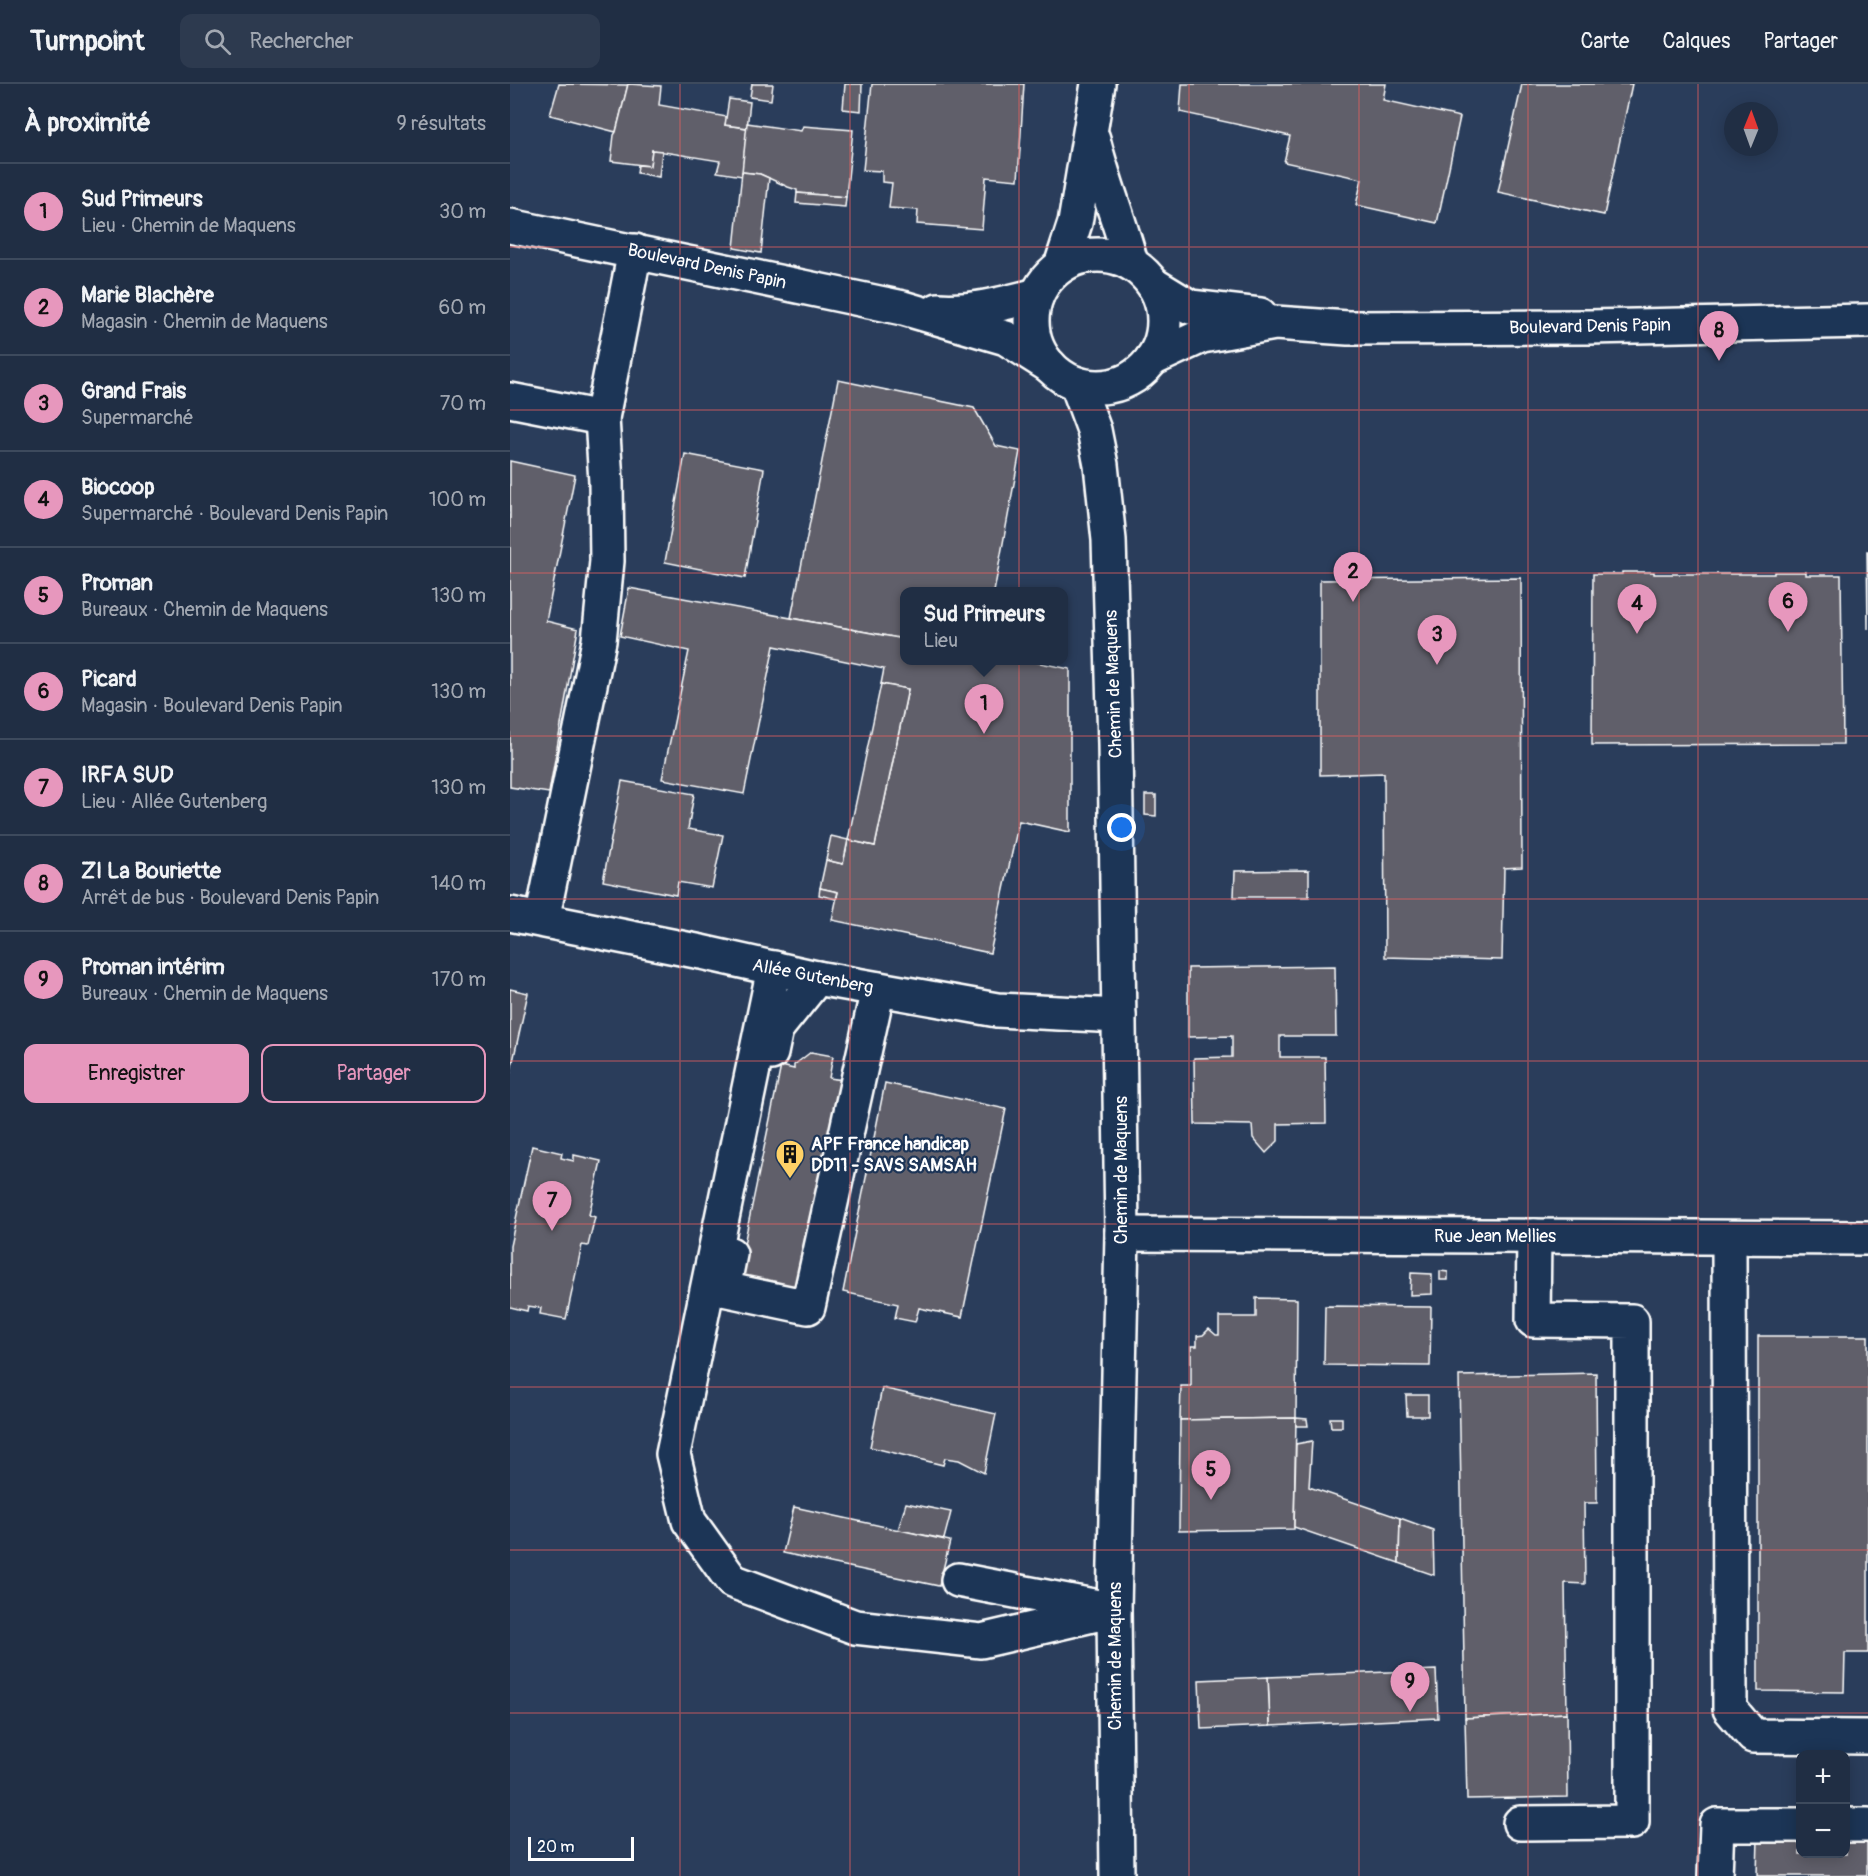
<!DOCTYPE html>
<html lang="fr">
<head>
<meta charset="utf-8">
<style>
	:root { --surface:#202e44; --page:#2d3a4f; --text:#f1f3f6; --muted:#a2a8b2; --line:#3d4a5d; --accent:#e797bd }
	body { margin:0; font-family:Pangolin,sans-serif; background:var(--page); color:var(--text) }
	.controls { position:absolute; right:18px; bottom:18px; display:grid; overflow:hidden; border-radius:12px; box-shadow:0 3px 15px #0003 }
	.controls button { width:54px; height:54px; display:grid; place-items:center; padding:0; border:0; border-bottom:2px solid var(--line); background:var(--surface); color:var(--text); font:30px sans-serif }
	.compass { position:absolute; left:1214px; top:18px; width:54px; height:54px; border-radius:50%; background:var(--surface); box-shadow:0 3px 15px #0003; rotate:1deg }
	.scale { position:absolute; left:18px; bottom:15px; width:106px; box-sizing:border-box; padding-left:6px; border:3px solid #fff; border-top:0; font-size:16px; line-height:21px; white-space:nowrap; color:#fff; -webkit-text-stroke:4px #1d3557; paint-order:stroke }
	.you { position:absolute; left:612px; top:744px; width:21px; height:21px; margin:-15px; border:4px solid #fff; border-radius:50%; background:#1a73e8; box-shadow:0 0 0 9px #1a73e833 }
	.badge { display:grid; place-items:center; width:39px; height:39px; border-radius:50%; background:var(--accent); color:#111; font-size:20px; font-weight:700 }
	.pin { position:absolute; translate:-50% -50px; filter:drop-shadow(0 2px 3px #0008) }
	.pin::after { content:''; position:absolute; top:32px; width:21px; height:18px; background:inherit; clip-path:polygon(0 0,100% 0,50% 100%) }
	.popup { position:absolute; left:390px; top:503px; width:168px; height:78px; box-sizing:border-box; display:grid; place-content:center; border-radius:12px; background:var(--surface); filter:drop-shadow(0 2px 4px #0005); font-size:20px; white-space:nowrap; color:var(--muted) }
	.popup b { font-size:22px; color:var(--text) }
	.popup::after { content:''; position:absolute; left:50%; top:100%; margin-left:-12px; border:12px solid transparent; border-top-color:var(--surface) }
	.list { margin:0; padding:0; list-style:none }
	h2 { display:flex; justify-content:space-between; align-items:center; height:78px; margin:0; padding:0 24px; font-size:26px }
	h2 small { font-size:20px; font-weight:400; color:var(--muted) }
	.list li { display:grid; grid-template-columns:39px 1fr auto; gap:18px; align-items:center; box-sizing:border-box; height:96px; padding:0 24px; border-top:2px solid var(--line) }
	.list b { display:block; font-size:22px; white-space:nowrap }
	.list p { margin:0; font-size:20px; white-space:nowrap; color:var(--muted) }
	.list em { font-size:20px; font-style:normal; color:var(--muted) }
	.actions { display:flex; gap:12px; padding:18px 24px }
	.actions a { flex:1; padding:14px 0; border:2px solid var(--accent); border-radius:12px; text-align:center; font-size:21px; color:var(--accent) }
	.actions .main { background:var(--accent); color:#111 }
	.icon { flex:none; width:33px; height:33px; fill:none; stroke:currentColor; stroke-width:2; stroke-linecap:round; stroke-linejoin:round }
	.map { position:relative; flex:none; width:1358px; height:1792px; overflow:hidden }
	header { display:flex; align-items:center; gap:36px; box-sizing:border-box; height:84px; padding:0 30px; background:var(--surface); border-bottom:2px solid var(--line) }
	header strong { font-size:28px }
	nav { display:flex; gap:33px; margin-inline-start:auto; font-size:21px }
	.search { width:420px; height:54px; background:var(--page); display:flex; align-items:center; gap:15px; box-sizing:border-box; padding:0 21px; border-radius:12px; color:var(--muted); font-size:22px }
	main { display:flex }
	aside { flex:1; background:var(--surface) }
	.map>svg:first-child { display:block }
</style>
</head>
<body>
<header>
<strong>Turnpoint</strong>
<div class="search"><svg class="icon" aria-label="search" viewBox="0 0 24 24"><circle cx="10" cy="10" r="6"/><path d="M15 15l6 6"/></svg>Rechercher</div>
<nav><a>Carte</a><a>Calques</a><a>Partager</a></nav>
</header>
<main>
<aside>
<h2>À proximité<small>9 résultats</small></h2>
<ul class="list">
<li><span class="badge">1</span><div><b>Sud Primeurs</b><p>Lieu · Chemin de Maquens</p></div><em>30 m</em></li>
<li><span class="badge">2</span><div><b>Marie Blachère</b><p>Magasin · Chemin de Maquens</p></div><em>60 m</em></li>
<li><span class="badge">3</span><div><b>Grand Frais</b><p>Supermarché</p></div><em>70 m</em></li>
<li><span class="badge">4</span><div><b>Biocoop</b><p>Supermarché · Boulevard Denis Papin</p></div><em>100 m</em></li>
<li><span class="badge">5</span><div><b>Proman</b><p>Bureaux · Chemin de Maquens</p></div><em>130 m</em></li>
<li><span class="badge">6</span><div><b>Picard</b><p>Magasin · Boulevard Denis Papin</p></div><em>130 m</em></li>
<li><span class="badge">7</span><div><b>IRFA SUD</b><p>Lieu · Allée Gutenberg</p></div><em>130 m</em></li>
<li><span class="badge">8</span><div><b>ZI La Bouriette</b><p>Arrêt de bus · Boulevard Denis Papin</p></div><em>140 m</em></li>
<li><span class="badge">9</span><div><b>Proman intérim</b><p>Bureaux · Chemin de Maquens</p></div><em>170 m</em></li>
</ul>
<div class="actions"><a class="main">Enregistrer</a><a>Partager</a></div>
</aside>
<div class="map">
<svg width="1358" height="1792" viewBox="0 0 1358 1792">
	<rect width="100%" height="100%" fill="#2a3d5b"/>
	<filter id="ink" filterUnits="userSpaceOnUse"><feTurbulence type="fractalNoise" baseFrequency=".0167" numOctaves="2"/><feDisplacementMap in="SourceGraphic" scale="12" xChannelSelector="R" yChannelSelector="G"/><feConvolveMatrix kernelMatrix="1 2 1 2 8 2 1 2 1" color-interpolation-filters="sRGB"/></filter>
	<g filter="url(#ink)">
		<!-- building -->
		<g fill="#605f6a" stroke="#fff" stroke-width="1.5">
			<polygon points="49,0 118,1 106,48 40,31"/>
			<polygon points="118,0 151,2 149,21 217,33 215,41 237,44 232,92 207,88 210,77 142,66 140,82 101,77 104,51 106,48"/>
			<polygon points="242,0 263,0 261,16 240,13"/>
			<polygon points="335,0 352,0 351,27 333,25"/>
			<polygon points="362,0 514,0 508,96 476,93 472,145 407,140 408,126 379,124 382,99 372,98 372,87 353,86"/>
			<polygon points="672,0 876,0 873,16 950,33 927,139 846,121 852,95 774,78 780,52 670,28"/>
			<polygon points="1012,0 1122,0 1094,131 988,108"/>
			<polygon points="219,15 240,18 237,44 215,41"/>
			<polygon points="237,39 291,47 293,42 343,46 336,113 287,109 287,106 278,103 250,90 232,88"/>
			<polygon points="142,66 152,67 149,93 127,89 128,81 140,82"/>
			<polygon points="232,88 250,90 259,94 251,169 224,164"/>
			<polygon points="287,109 336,113 335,123 286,119"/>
			<polygon points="328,296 464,324 486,362 510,367 484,508 394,508 394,555 281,534"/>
			<polygon points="175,370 254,385 235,494 155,478"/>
			<polygon points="0,377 65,391 36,537 68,545 39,709 0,703"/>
			<polygon points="1357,467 1358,467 1358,545"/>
			<polygon points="1112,488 1144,488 1144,490 1264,490 1264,488 1296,488 1296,491 1331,491 1333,660 1082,661 1083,490 1112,490"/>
			<polygon points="1011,494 1012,783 994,784 992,876 875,873 874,689 810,691 810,496"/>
			<polygon points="119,504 394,555 394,576 515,576 560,585 560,748 509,737 480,869 322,836 328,808 310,804 316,776 333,780 338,756 365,762 398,605 371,600 374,585 264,562 234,710 152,695 179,567 110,552"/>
			<polygon points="371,600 398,605 365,762 338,756"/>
			<polygon points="112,697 184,710 178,745 213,751 202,804 168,798 166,811 93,797"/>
			<polygon points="635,711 646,711 646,732 635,731"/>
			<polygon points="321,752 338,756 333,780 316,776"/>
			<polygon points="799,786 799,813 724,813 725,787"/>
			<polygon points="310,804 328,808 326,815 309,811"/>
			<polygon points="825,882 826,952 770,952 770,973 815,973 816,1039 768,1040 768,1057 756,1069 743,1054 742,1041 685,1040 684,974 722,973 722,952 678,953 678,884"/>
			<polygon points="0,905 18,909 0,991"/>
			<polygon points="301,968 323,972 319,994 333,996 289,1208 227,1194 271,982 284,985 284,981"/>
			<polygon points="375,999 496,1025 452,1233 409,1224 405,1238 385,1234 388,1220 333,1208"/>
			<polygon points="22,1062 52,1069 51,1074 64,1077 64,1071 91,1077 79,1131 85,1133 78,1162 72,1161 56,1235 30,1230 31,1224 18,1222 17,1227 0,1223 0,1162"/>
			<polygon points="930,1187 938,1188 938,1196 930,1196"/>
			<polygon points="901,1189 922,1190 922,1210 900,1211"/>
			<polygon points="746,1214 787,1215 786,1334 670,1336 671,1302 681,1302 681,1262 687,1262 687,1252 693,1251 699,1245 706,1251 709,1251 709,1233 746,1233"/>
			<polygon points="815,1222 921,1223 920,1282 814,1281"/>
			<polygon points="1248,1252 1358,1252 1358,1569 1335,1569 1334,1608 1248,1607"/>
			<polygon points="1086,1289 1087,1419 1074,1419 1075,1500 1055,1499 1057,1629 955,1634 949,1292"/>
			<polygon points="372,1304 486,1330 474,1389 449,1376 435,1374 433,1381 360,1363"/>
			<polygon points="896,1311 918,1311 918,1332 897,1332"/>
			<polygon points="786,1334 784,1445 669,1447 670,1336"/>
			<polygon points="786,1334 797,1335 798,1342 786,1342"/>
			<polygon points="820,1334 832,1334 832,1343 821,1343"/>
			<polygon points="802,1357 799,1403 890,1434 889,1479 784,1443 786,1360"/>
			<polygon points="396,1419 441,1428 434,1455 388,1446"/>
			<polygon points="284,1423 440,1457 429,1502 273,1469"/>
			<polygon points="890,1434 923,1446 924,1491 889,1479"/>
			<polygon points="926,1586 928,1634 760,1642 758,1593"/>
			<polygon points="758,1593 760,1642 691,1645 689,1596"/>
			<polygon points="1057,1629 1058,1713 957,1715 955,1634"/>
			<polygon points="1248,1754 1290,1754 1290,1770 1336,1770 1336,1755 1357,1755 1357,1792 1247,1792"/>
		</g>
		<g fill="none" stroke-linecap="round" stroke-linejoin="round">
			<!-- minor casing -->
			<g stroke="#fff" stroke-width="38">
				<g id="minor">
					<path d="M583,55C593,97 610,137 621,179"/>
					<polyline points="0,142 393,224 496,254 540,282"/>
					<circle cx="588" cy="237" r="66"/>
					<polyline points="551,182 565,139 588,0"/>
					<polyline points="644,201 680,223 750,231"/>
					<path d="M428,226C459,229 496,219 527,211"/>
					<polyline points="642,275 692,252 765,239 838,244 1079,243 1358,237"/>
					<polyline points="567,300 584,346 591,381 599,456 605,660 612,1150 604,1526 607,1792"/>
					<polyline points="0,316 92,334"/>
					<polyline points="0,830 191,868 307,894 487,926 609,932"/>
					<polyline points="32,836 89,557 97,477 96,398 92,334 125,167"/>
					<polyline points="264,884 163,1370 179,1437 222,1497 345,1543 471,1557 604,1526 448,1496"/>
					<polyline points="261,969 266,945 307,894"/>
					<polyline points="612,1150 1358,1154"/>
					<polyline points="1219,1154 1220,1625 1243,1652 1358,1653"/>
					<polyline points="220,1170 213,1205 298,1223 368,905"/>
					<polyline points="1010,1739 1122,1738 1122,1237 1023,1236 1024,1152"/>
					<polyline points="1336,1741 1358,1741"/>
					<polyline points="1205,1792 1207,1741 1290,1741"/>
				</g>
			</g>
			<!-- minor -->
			<use href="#minor" stroke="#1d3557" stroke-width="33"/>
		</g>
	</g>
	<!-- grid -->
	<path fill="none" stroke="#e05e5e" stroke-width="1.5" stroke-opacity="0.55" d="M170,0V1792M340,0V1792M509,0V1792M679,0V1792M849,0V1792M1018,0V1792M1188,0V1792M0,163H1358M0,326H1358M0,489H1358M0,652H1358M0,815H1358M0,977H1358M0,1140H1358M0,1303H1358M0,1466H1358M0,1629H1358"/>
	<!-- icons -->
	<defs>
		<g id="building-pin" transform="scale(1.5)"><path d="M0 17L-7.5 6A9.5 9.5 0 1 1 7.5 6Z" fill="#ffd166" stroke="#1d3557"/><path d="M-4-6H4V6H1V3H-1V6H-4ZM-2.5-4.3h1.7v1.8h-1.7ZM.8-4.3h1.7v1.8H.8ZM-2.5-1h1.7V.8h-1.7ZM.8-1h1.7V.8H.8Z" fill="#111"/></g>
	</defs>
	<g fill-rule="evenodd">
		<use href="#building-pin" x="280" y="1070"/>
	</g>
	<g text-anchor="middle" stroke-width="4.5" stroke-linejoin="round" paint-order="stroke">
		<!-- street labels -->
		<g font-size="18" fill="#fff" stroke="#1d3557">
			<text transform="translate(197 182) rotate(12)" y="6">Boulevard Denis Papin</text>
			<text transform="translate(1080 242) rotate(-1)" y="6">Boulevard Denis Papin</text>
			<text transform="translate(603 600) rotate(-92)" y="6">Chemin de Maquens</text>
			<text transform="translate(303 892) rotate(11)" y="6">Allée Gutenberg</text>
			<text transform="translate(611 1086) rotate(-90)" y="6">Chemin de Maquens</text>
			<text x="985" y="1158">Rue Jean Mellies</text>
			<text transform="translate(605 1572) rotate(-90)" y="6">Chemin de Maquens</text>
		</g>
		<!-- poi labels -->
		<g font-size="18" font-weight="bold" fill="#fff" stroke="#1d3557" text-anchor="start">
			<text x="301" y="1066">APF France handicap<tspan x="301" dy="21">DD11 - SAVS SAMSAH</tspan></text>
		</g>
	</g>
</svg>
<div class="controls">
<button>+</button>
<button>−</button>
</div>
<svg class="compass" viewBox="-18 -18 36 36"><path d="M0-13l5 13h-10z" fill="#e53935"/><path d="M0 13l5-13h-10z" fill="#a2a8b2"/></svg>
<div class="scale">20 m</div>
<div class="you"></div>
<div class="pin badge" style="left:474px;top:650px">1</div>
<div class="popup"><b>Sud Primeurs</b>Lieu</div>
<div class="pin badge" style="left:843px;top:518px">2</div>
<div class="pin badge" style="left:927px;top:581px">3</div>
<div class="pin badge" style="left:1127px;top:550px">4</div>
<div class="pin badge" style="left:701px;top:1416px">5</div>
<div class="pin badge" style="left:1278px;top:548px">6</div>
<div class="pin badge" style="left:42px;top:1147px">7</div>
<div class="pin badge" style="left:1209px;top:277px">8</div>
<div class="pin badge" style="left:900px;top:1628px">9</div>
</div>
</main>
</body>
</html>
